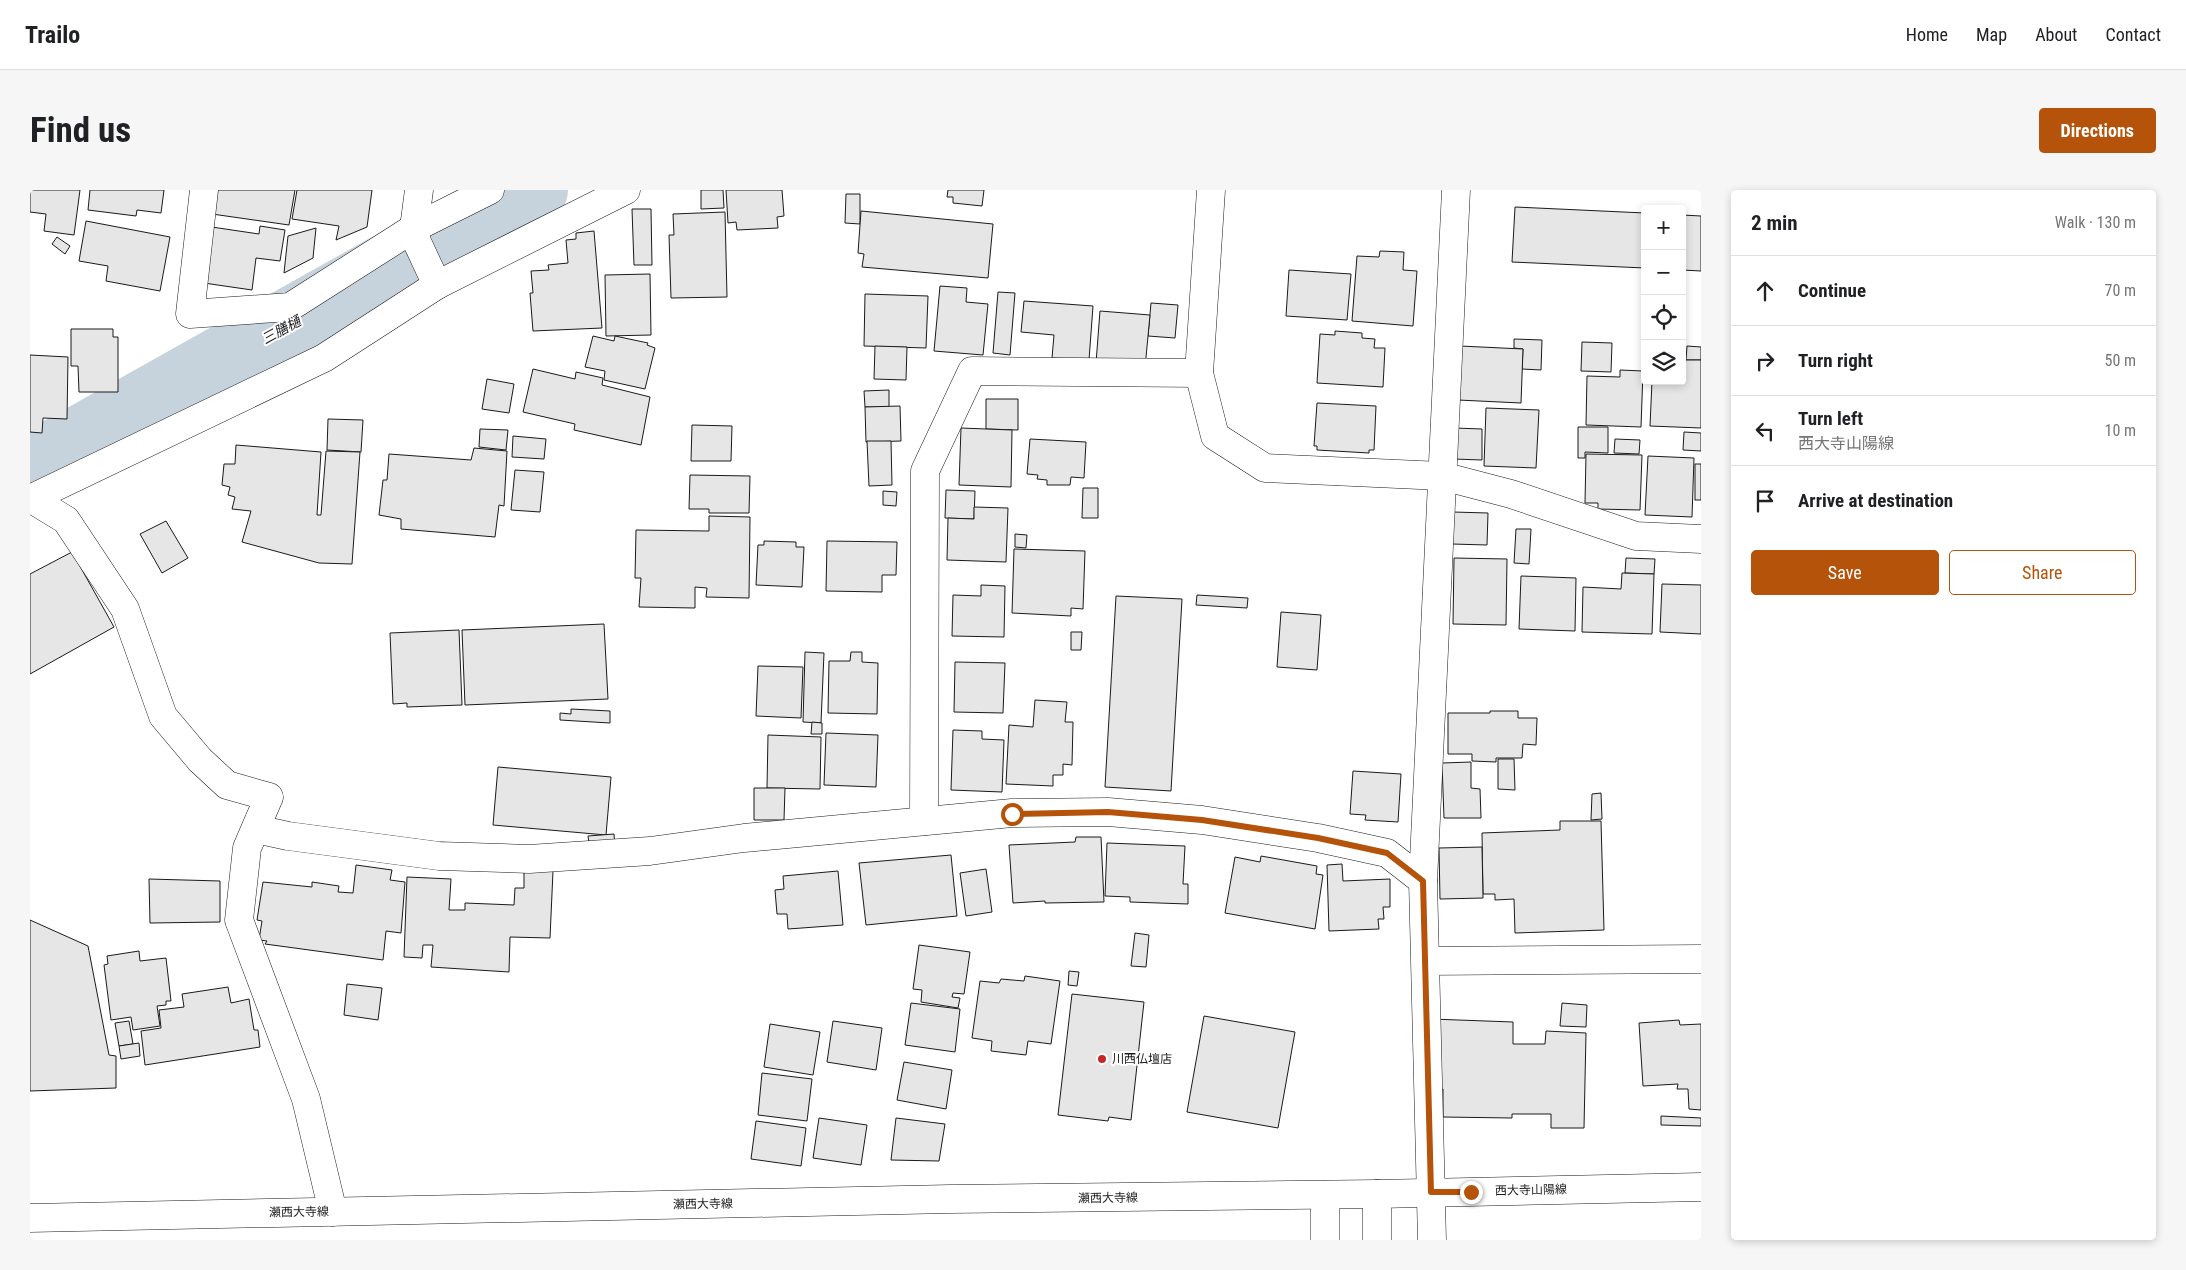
<!DOCTYPE html>
<html lang="en">
<head>
<meta charset="utf-8">
<style>
	:root { --surface:#fff; --page:#f6f6f6; --text:#202124; --muted:#757577; --line:#e0e0e0; --accent:#b45309 }
	body { margin:0; font-family:"Roboto Condensed","Noto Sans JP",sans-serif; background:var(--page); color:var(--text) }
	.controls { position:absolute; right:15px; top:15px; display:grid; overflow:hidden; border-radius:5px; box-shadow:0 2px 8px #0003 }
	.controls button { width:45px; height:45px; display:grid; place-items:center; padding:0; border:0; border-bottom:1px solid var(--line); background:var(--surface); color:var(--text); font:25px sans-serif }
	.stop { position:absolute; width:15px; height:15px; margin:-11px; border:4px solid #b45309; border-radius:50%; background:#fff }
	.stop.end { background:#b45309; border-color:#fff; box-shadow:0 1px 5px #0008 }
	.list { margin:0; padding:0; list-style:none }
	h2 { display:flex; justify-content:space-between; align-items:center; height:65px; margin:0; padding:0 20px; font-size:21px }
	h2 small { font-size:16px; font-weight:400; color:var(--muted) }
	.list li { display:grid; grid-template-columns:32px 1fr auto; gap:15px; align-items:center; box-sizing:border-box; height:70px; padding:0 20px; border-top:1px solid var(--line) }
	.list b { display:block; font-size:19px; white-space:nowrap }
	.list p { margin:0; font-size:16px; white-space:nowrap; color:var(--muted) }
	.list em { font-size:16px; font-style:normal; color:var(--muted) }
	.actions { display:flex; gap:10px; padding:15px 20px }
	.actions a { flex:1; padding:11px 0; border:1px solid var(--accent); border-radius:5px; text-align:center; font-size:18px; color:var(--accent) }
	.actions .main { background:var(--accent); color:#fff }
	.icon { flex:none; width:28px; height:28px; fill:none; stroke:currentColor; stroke-width:2; stroke-linecap:round; stroke-linejoin:round }
	.map { position:relative; flex:none; width:1671px; height:1050px; overflow:hidden; border-radius:5px }
	header { display:flex; align-items:center; gap:30px; box-sizing:border-box; height:70px; padding:0 25px; background:var(--surface); border-bottom:1px solid var(--line) }
	header strong { font-size:24px }
	nav { display:flex; gap:28px; margin-inline-start:auto; font-size:18px }
	.intro { display:flex; align-items:center; justify-content:space-between; box-sizing:border-box; height:120px; padding:0 30px }
	h1 { margin:0; font-size:35px }
	.button { padding:12px 22px; border-radius:5px; background:var(--accent); color:#fff; font-size:18px; font-weight:700 }
	main { display:flex; gap:30px; padding:0 30px }
	aside { flex:1; background:var(--surface); border-radius:5px; box-shadow:0 2px 8px #0003 }
	.map>svg:first-child { display:block }
</style>
</head>
<body>
<header>
<strong>Trailo</strong>
<nav><a>Home</a><a>Map</a><a>About</a><a>Contact</a></nav>
</header>
<div class="intro"><h1>Find us</h1><a class="button">Directions</a></div>
<main>
<div class="map">
<svg width="1671" height="1050" viewBox="0 0 1671 1050">
	<rect width="100%" height="100%" fill="#fff"/>
	<g fill="none" stroke-linecap="round" stroke-linejoin="round">
		<!-- river -->
		<polyline stroke="#c6d2dc" stroke-width="72" points="0,280 419,45 502,0"/>
	</g>
	<!-- building -->
	<g fill="#e6e6e6" stroke="#1a1a1a">
		<polygon points="0,0 50,0 44,45 14,41 16,24 0,22"/>
		<polygon points="60,0 134,0 131,23 107,20 106,26 58,20"/>
		<polygon points="186,0 265,0 259,35 182,24"/>
		<polygon points="267,0 342,0 337,37 306,50 309,36 262,29"/>
		<polygon points="671,0 693,0 694,18 671,19"/>
		<polygon points="696,0 752,0 754,26 747,27 748,38 707,40 706,32 698,33"/>
		<polygon points="918,0 954,0 952,16 923,13 923,7 917,7"/>
		<polygon points="816,4 830,4 830,34 815,33"/>
		<polygon points="1485,17 1615,23 1615,78 1482,72"/>
		<polygon points="602,19 621,19 622,75 604,75"/>
		<polygon points="831,21 963,34 958,88 832,77 834,64 828,63"/>
		<polygon points="695,22 697,107 641,108 639,45 644,45 643,24"/>
		<polygon points="1652,25 1671,26 1671,81 1652,80"/>
		<polygon points="56,31 140,47 130,101 76,91 78,76 49,71"/>
		<polygon points="175,36 229,44 230,36 255,40 250,71 226,68 222,100 167,92"/>
		<polygon points="286,38 283,68 254,83 258,46"/>
		<polygon points="564,41 572,138 503,141 500,103 503,103 501,81 519,80 518,75 538,73 536,50 546,49 546,43"/>
		<polygon points="27,47 40,56 35,64 22,54"/>
		<polygon points="1350,61 1374,62 1373,80 1387,81 1383,136 1322,131 1327,66 1349,67"/>
		<polygon points="1259,80 1321,84 1317,130 1256,126"/>
		<polygon points="620,84 621,145 576,146 575,85"/>
		<polygon points="910,96 937,98 936,112 958,114 953,165 904,161"/>
		<polygon points="968,102 985,103 980,165 963,163"/>
		<polygon points="835,104 898,106 896,158 834,156"/>
		<polygon points="994,111 1063,116 1059,170 1022,168 1024,145 991,142"/>
		<polygon points="1121,113 1148,115 1145,148 1118,146"/>
		<polygon points="1070,121 1120,125 1115,178 1066,173"/>
		<polygon points="41,139 83,139 83,147 88,147 88,202 49,202 48,176 41,176"/>
		<polygon points="1305,141 1332,143 1332,148 1345,149 1344,158 1355,158 1353,197 1287,193 1290,144 1305,145"/>
		<polygon points="563,146 584,151 585,146 618,153 617,155 625,158 615,199 574,190 575,181 555,177"/>
		<polygon points="1484,149 1512,150 1511,180 1492,179 1493,159 1484,158"/>
		<polygon points="1552,152 1582,153 1581,182 1551,181"/>
		<polygon points="845,156 877,157 876,190 844,189"/>
		<polygon points="1430,156 1493,159 1491,213 1428,210"/>
		<polygon points="1657,156 1671,157 1671,170 1656,170"/>
		<polygon points="0,165 38,167 37,229 13,228 12,243 0,242"/>
		<polygon points="1653,170 1671,170 1671,238 1620,236 1622,191 1652,191"/>
		<polygon points="503,179 545,189 546,182 573,188 572,195 620,207 611,255 544,240 545,234 493,222"/>
		<polygon points="1590,180 1613,181 1611,237 1556,235 1557,186 1590,187"/>
		<polygon points="457,189 484,194 479,223 452,219"/>
		<polygon points="859,200 859,217 835,217 834,201"/>
		<polygon points="956,209 988,209 988,240 956,239"/>
		<polygon points="1287,213 1346,216 1344,260 1339,260 1339,263 1287,260 1287,256 1284,256"/>
		<polygon points="870,216 871,251 836,252 835,217"/>
		<polygon points="1456,218 1509,220 1506,278 1454,276"/>
		<polygon points="298,229 333,230 331,262 297,260"/>
		<polygon points="662,235 702,236 701,271 661,271"/>
		<polygon points="1548,237 1578,237 1578,263 1555,262 1555,268 1548,268"/>
		<polygon points="931,238 982,240 981,297 929,295"/>
		<polygon points="1424,238 1452,239 1452,270 1423,269"/>
		<polygon points="450,239 478,240 476,260 449,257"/>
		<polygon points="1654,242 1671,243 1671,261 1653,260"/>
		<polygon points="483,246 516,249 514,269 482,267"/>
		<polygon points="1000,249 1056,252 1054,288 1041,287 1040,295 1017,295 1017,290 1007,289 1008,285 997,284"/>
		<polygon points="1585,249 1610,250 1609,264 1584,263"/>
		<polygon points="837,251 861,251 862,295 839,296"/>
		<polygon points="206,255 291,262 287,325 291,325 296,261 330,262 322,374 289,373 212,352 221,321 202,319 205,307 198,305 200,297 192,295 194,274 205,274"/>
		<polygon points="444,258 477,261 474,316 469,315 465,347 371,339 371,329 349,325 353,290 357,290 359,264 441,270"/>
		<polygon points="1556,264 1612,265 1610,320 1568,319 1568,313 1555,313"/>
		<polygon points="1618,266 1664,268 1662,327 1615,325"/>
		<rect x="1665" y="274" width="6" height="36"/>
		<polygon points="485,280 514,282 510,322 481,320"/>
		<polygon points="660,285 720,286 719,323 679,323 679,319 659,319"/>
		<polygon points="1053,298 1068,298 1068,328 1052,328"/>
		<polygon points="916,300 945,301 944,329 915,328"/>
		<polygon points="853,301 867,302 866,316 853,315"/>
		<polygon points="944,317 978,318 976,372 917,370 918,328 944,329"/>
		<polygon points="1423,322 1458,323 1457,355 1422,354"/>
		<polygon points="679,326 720,327 719,408 676,407 677,398 665,397 665,418 609,417 611,388 605,388 606,340 679,341"/>
		<polygon points="136,331 158,368 132,383 110,344"/>
		<polygon points="1486,339 1501,339 1499,374 1484,373"/>
		<polygon points="985,344 997,345 996,358 985,357"/>
		<polygon points="734,351 766,352 766,357 774,357 772,397 726,395 728,355 734,355"/>
		<polygon points="797,351 867,352 866,385 852,385 852,402 796,401"/>
		<polygon points="984,359 1055,361 1053,419 1041,418 1041,426 982,423"/>
		<polygon points="42,362 84,437 0,484 0,384"/>
		<polygon points="1424,368 1477,369 1476,435 1423,434"/>
		<polygon points="1596,368 1625,369 1624,384 1595,383"/>
		<polygon points="1592,383 1624,384 1622,444 1552,442 1553,397 1591,399"/>
		<polygon points="1491,386 1546,388 1545,441 1489,439"/>
		<polygon points="1632,394 1671,395 1671,444 1630,442"/>
		<polygon points="951,395 975,396 974,447 922,446 923,405 951,406"/>
		<polygon points="1167,405 1218,408 1217,418 1166,415"/>
		<polygon points="1086,406 1152,409 1141,601 1075,597"/>
		<polygon points="1251,422 1291,425 1287,480 1247,477"/>
		<polygon points="574,434 578,509 435,515 432,440"/>
		<polygon points="429,440 432,515 377,517 377,513 363,514 360,443"/>
		<polygon points="1041,442 1052,442 1051,460 1041,460"/>
		<polygon points="775,462 794,463 791,533 773,532"/>
		<polygon points="821,462 832,462 832,472 848,473 847,524 798,523 799,471 820,471"/>
		<polygon points="925,472 975,473 973,523 924,522"/>
		<polygon points="728,476 773,477 771,528 726,526"/>
		<polygon points="1005,510 1037,512 1035,532 1043,532 1042,575 1033,574 1033,585 1023,585 1023,596 976,594 979,535 1003,537"/>
		<polygon points="541,519 580,521 580,533 530,530 530,523 541,524"/>
		<polygon points="1460,521 1488,521 1488,528 1507,528 1506,555 1493,554 1492,568 1466,568 1466,572 1442,571 1442,564 1418,564 1418,523 1460,523"/>
		<polygon points="782,532 792,533 792,544 781,544"/>
		<polygon points="923,540 952,541 952,549 974,550 972,602 921,600"/>
		<polygon points="796,543 848,545 846,597 794,595"/>
		<polygon points="738,545 791,547 790,599 737,598"/>
		<polygon points="1468,569 1484,569 1485,600 1468,599"/>
		<polygon points="1441,572 1441,598 1450,599 1451,628 1414,628 1412,573"/>
		<polygon points="468,577 581,587 576,645 463,635"/>
		<polygon points="1323,581 1371,584 1368,632 1335,630 1336,625 1320,624"/>
		<polygon points="724,598 755,598 754,630 724,630"/>
		<polygon points="1571,603 1572,629 1561,630 1562,604"/>
		<polygon points="1530,631 1571,631 1574,740 1485,743 1484,709 1465,710 1465,704 1453,704 1452,643 1530,640"/>
		<polygon points="584,644 585,658 560,660 558,646"/>
		<polygon points="1046,647 1071,647 1074,712 1015,713 1015,711 983,713 979,655 1045,652"/>
		<polygon points="1077,653 1155,656 1153,694 1158,694 1158,714 1100,712 1100,707 1075,706"/>
		<polygon points="1452,657 1453,708 1410,709 1409,658"/>
		<polygon points="921,665 927,726 836,735 829,673"/>
		<polygon points="1231,666 1287,676 1286,684 1293,685 1285,739 1195,723 1205,667 1230,672"/>
		<polygon points="1312,674 1313,691 1360,689 1360,717 1353,717 1354,729 1348,729 1349,739 1299,741 1297,675"/>
		<polygon points="326,675 362,680 360,690 375,692 371,743 356,741 353,770 235,754 237,751 229,750 232,731 227,730 233,692 282,697 282,692 309,696 308,702 323,703"/>
		<polygon points="956,679 962,722 936,726 930,683"/>
		<polygon points="494,680 523,681 520,748 480,747 479,782 401,777 403,755 393,755 392,768 374,767 377,687 421,689 419,720 435,720 435,713 484,715 485,698 494,698"/>
		<polygon points="808,681 813,735 758,739 757,724 747,724 745,700 754,699 753,686"/>
		<polygon points="119,689 190,691 190,732 120,733"/>
		<polygon points="0,730 58,756 79,865 86,866 86,898 0,901"/>
		<polygon points="1105,743 1119,745 1116,777 1101,776"/>
		<polygon points="889,755 940,762 934,804 923,803 922,807 930,808 928,818 891,812 892,800 883,799"/>
		<polygon points="109,761 110,771 136,768 141,811 136,811 136,815 127,816 130,836 103,840 101,827 81,830 74,775 78,774 77,766"/>
		<polygon points="1039,781 1049,782 1047,796 1038,795"/>
		<polygon points="995,786 1030,791 1021,854 998,851 996,865 961,861 962,851 942,848 950,791 969,793 971,789 994,791"/>
		<polygon points="317,794 352,798 348,830 314,825"/>
		<polygon points="198,797 201,813 219,809 224,840 228,840 230,857 115,875 111,841 131,838 129,820 154,817 152,804"/>
		<polygon points="1042,804 1114,812 1101,930 1079,927 1078,931 1028,925"/>
		<polygon points="881,813 930,819 925,862 875,855"/>
		<polygon points="1532,813 1557,815 1556,837 1530,836"/>
		<polygon points="1174,826 1265,842 1248,938 1157,922"/>
		<polygon points="1401,829 1483,832 1483,854 1515,854 1516,841 1556,843 1554,938 1521,938 1521,924 1482,924 1482,928 1413,927 1413,899 1399,898"/>
		<polygon points="1649,830 1650,835 1671,834 1671,920 1659,919 1658,899 1647,899 1648,894 1613,896 1609,833"/>
		<polygon points="99,831 103,854 89,856 85,833"/>
		<polygon points="803,831 852,838 846,880 797,872"/>
		<polygon points="740,834 790,842 783,885 734,877"/>
		<polygon points="109,853 110,866 91,869 89,856"/>
		<polygon points="874,872 922,880 916,919 867,910"/>
		<polygon points="732,883 782,889 777,931 728,925"/>
		<polygon points="1631,926 1671,928 1671,936 1631,935"/>
		<polygon points="789,928 837,935 831,975 783,968"/>
		<polygon points="866,928 915,934 909,971 861,970"/>
		<polygon points="726,931 776,938 771,976 721,969"/>
	</g>
	<g fill="none" stroke-linecap="round" stroke-linejoin="round">
		<!-- minor casing -->
		<g stroke="#1a1a1a" stroke-width="29">
			<g id="minor">
				<polyline points="174,0 160,124 260,117 384,38 460,0"/>
				<polyline points="389,0 384,38 387,52 407,95"/>
				<polyline points="1181,0 1169,183 1185,246 1235,278 1412,286 1481,304 1606,346 1671,349"/>
				<polyline points="0,308 36,330 95,419 133,526 170,570 197,595 239,607 217,658 209,730 276,909 303,1022"/>
				<polyline points="0,309 294,168 407,95 596,0"/>
				<polyline points="894,631 895,281 942,181 1169,183"/>
				<polyline points="226,639 258,646 409,666 499,669 620,661 714,648 982,623 1078,622 1172,630 1288,648 1357,663 1393,691"/>
				<polyline points="1396,771 1671,769"/>
				<polyline points="1295,1005 1295,1050"/>
				<polyline points="1402,1050 1393,691 1426,0"/>
			</g>
		</g>
		<!-- secondary casing -->
		<g stroke="#1a1a1a" stroke-width="29">
			<polyline id="secondary" points="0,1028 920,1009 1347,1004"/>
		</g>
		<!-- primary casing -->
		<g stroke="#1a1a1a" stroke-width="29">
			<polyline id="primary" points="1347,1050 1347,1004 1671,997"/>
		</g>
		<!-- minor -->
		<use href="#minor" stroke="#fff" stroke-width="28"/>
		<!-- secondary -->
		<use href="#secondary" stroke="#fff" stroke-width="28"/>
		<!-- primary -->
		<use href="#primary" stroke="#fff" stroke-width="28"/>
	</g>
	<g fill="none" stroke-linecap="round" stroke-linejoin="round">
		<!-- route -->
		<polyline stroke="#b45309" stroke-width="6" points="982,624 1078,622 1172,630 1288,648 1357,663 1393,691 1401,1002 1441,1002"/>
	</g>
	<!-- markers -->
	<circle fill="#c62828" stroke="#fff" stroke-width="2" cx="1072" cy="869" r="5"/>
	<g text-anchor="middle" stroke-width="4" stroke-linejoin="round" paint-order="stroke">
		<!-- poi labels -->
		<g font-size="12" fill="#1a1a1a" stroke="#fff" text-anchor="start">
			<text x="1082" y="873">川西仏壇店</text>
		</g>
		<!-- street labels -->
		<g font-size="12" fill="#1a1a1a" stroke="#fff">
			<text transform="translate(1501 1000) rotate(-1)" y="4">西大寺山陽線</text>
			<text transform="translate(1078 1008) rotate(-1)" y="4">瀬西大寺線</text>
			<text transform="translate(673 1014) rotate(-1)" y="4">瀬西大寺線</text>
			<text transform="translate(269 1022) rotate(-1)" y="4">瀬西大寺線</text>
		</g>
		<!-- water labels -->
		<g font-size="14" font-style="italic" fill="#1a1a1a" stroke="#fff">
			<text transform="translate(251 140) rotate(-29)" y="5">三膳樋</text>
		</g>
	</g>
</svg>
<div class="controls">
<button>+</button>
<button>−</button>
<button><svg class="icon" aria-label="locate" viewBox="0 0 24 24"><circle cx="12" cy="12" r="6"/><path d="M12 2v4M12 18v4M2 12h4M18 12h4"/></svg></button>
<button><svg class="icon" aria-label="layers" viewBox="0 0 24 24"><path d="M12 4l9 5-9 5-9-5zM3 14l9 5 9-5"/></svg></button>
</div>
<div class="stop" style="left:982px;top:624px"></div>
<div class="stop end" style="left:1441px;top:1002px"></div>
</div>
<aside>
<h2>2 min<small>Walk · 130 m</small></h2>
<ul class="list">
<li><svg class="icon" aria-label="ahead" viewBox="0 0 24 24"><path d="M12 20V5M6 11l6-6 6 6"/></svg><div><b>Continue</b></div><em>70 m</em></li>
<li><svg class="icon" aria-label="right" viewBox="0 0 24 24"><path d="M7 20v-9h11M14 6l5 5-5 5"/></svg><div><b>Turn right</b></div><em>50 m</em></li>
<li><svg class="icon" aria-label="left" viewBox="0 0 24 24"><path d="M17 20v-9H6M10 6l-5 5 5 5"/></svg><div><b>Turn left</b><p>西大寺山陽線</p></div><em>10 m</em></li>
<li><svg class="icon" aria-label="arrive" viewBox="0 0 24 24"><path d="M6 21V4h12l-3 4 3 4H6"/></svg><div><b>Arrive at destination</b></div></li>
</ul>
<div class="actions"><a class="main">Save</a><a>Share</a></div>
</aside>
</main>
</body>
</html>
